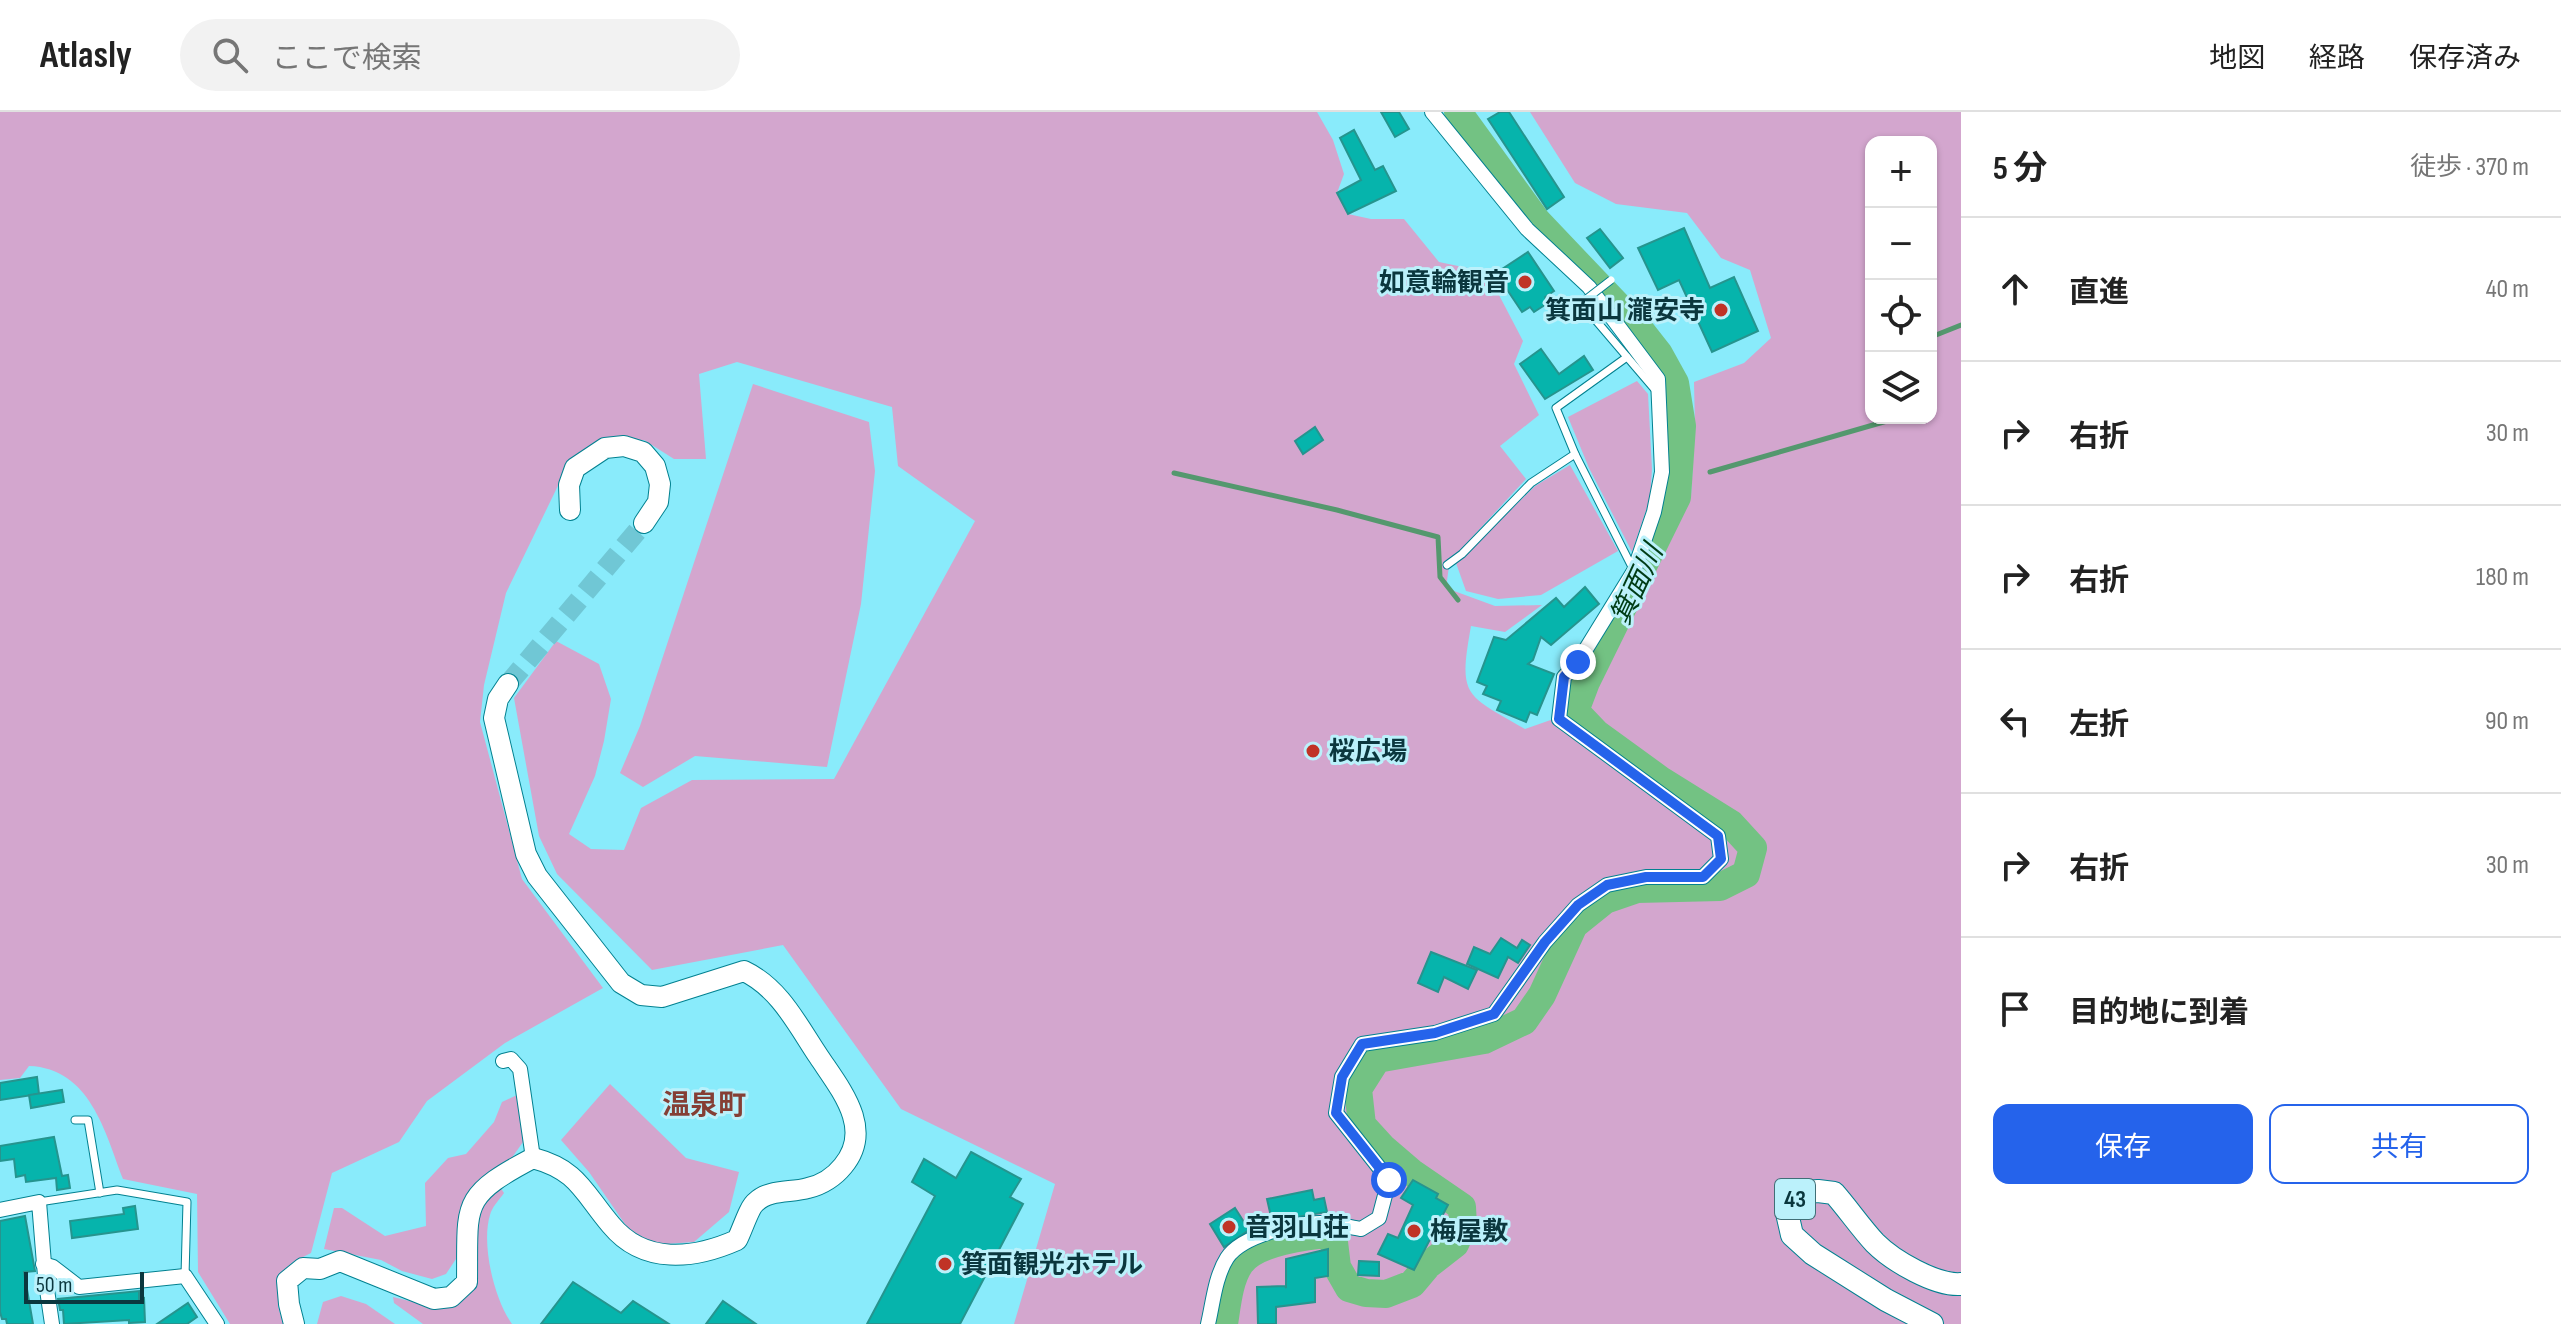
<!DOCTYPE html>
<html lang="ja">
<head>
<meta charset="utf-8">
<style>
	:root { --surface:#fff; --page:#f2f2f2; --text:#222; --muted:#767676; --line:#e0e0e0; --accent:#2563eb }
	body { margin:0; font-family:"Sofia Sans Condensed","Noto Sans JP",sans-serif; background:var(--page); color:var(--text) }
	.controls { position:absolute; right:24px; top:24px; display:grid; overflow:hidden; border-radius:16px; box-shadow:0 2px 6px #0004 }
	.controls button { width:72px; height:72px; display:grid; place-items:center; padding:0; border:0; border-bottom:2px solid var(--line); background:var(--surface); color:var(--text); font:40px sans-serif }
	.scale { position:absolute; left:24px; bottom:20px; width:120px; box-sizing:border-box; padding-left:8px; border:4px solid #0b373e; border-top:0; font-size:22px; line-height:28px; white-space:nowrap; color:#0b373e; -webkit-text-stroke:6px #bbf1fb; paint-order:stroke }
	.stop { position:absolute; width:24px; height:24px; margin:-18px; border:6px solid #2563eb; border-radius:50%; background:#fff }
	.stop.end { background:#2563eb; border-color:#fff; box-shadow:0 2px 8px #0008 }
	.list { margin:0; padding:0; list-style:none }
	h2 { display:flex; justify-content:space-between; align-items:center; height:104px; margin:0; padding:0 32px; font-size:34px }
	h2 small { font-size:26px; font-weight:400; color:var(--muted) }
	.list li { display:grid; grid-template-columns:52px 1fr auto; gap:24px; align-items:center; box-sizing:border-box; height:144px; padding:0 32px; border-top:2px solid var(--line) }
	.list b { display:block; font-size:30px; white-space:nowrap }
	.list em { font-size:26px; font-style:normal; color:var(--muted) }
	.actions { display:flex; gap:16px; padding:24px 32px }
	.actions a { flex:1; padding:18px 0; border:2px solid var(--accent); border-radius:16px; text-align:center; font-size:28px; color:var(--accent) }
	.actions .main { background:var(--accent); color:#fff }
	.icon { flex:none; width:44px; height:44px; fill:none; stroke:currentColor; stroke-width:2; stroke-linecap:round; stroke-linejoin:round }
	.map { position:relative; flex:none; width:1961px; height:1212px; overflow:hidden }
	header { display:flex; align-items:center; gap:48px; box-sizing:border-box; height:112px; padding:0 40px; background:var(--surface); border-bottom:2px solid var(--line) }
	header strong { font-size:38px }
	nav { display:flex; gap:44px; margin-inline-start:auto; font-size:28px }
	.search { width:560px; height:72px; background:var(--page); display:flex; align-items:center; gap:20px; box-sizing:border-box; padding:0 28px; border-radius:44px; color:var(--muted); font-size:30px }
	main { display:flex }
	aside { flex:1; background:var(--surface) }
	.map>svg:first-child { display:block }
</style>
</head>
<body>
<header>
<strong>Atlasly</strong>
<div class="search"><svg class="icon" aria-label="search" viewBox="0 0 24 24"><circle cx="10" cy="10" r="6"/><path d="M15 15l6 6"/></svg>ここで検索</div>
<nav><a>地図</a><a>経路</a><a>保存済み</a></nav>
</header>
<main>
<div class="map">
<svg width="1961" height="1212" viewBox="0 0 1961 1212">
	<rect width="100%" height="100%" fill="#89ebfb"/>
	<!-- green -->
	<g fill="#d3a6ce" fill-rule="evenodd">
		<path d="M0,0H1317L1333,28L1344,62L1337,81L1348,102L1371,107H1404L1439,150L1487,160L1523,229L1514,252L1539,303L1500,334L1526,367L1464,434L1449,454L1446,476L1495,494L1542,493L1505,520L1471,514C1458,586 1465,582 1525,617L1582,597L1691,384L1695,315L1694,270L1744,251L1771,226L1750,158L1721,146L1687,101L1616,92L1575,71L1530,0H1961V1212H1014L1055,1072L901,997L783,833L652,858L557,762L539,724L514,586L556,529L599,552L611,587L604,629L595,664L569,722L591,737L624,738L641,696L692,668L834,667L975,409L898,354L892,295L737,250L699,262L706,347H674L644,328L604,330L568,353L506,481L484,573L480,610L522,767L603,876L505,931L427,989L399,1030L332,1061L311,1141L293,1150L278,1166V1194L283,1212H230L198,1160L197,1082L123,1067C105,1020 90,956 29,954L20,966L0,968ZM1871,30H1931V306H1871Z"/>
		<polygon points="1637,269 1648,282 1652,357 1650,387 1632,440 1589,356 1568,305"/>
		<polygon points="753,272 869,310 875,359 861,492 827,655 695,644 643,675 620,661 640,614"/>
		<polygon points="1570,353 1618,439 1541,483 1498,487 1466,479 1456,451 1535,374"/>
		<polygon points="610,972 686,1046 739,1060 729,1100 694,1130 653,1133 627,1115 589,1060 561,1028"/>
		<polygon points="517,983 523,1030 511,1047 470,1078 463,1097 456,1147 446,1162 432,1167 402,1159 381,1148 324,1137 334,1096 342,1096 385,1124 426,1114 425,1071 448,1046 466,1042 494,1010 502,990"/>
		<path d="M498,1072L504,1081C499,1088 492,1095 490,1103C481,1132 494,1187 512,1212H423L394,1191L393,1185L430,1194L460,1186L473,1100Z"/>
		<polygon points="341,1184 366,1192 395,1212 317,1212 323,1190"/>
	</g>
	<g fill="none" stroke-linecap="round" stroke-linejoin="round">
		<!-- stream -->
		<g stroke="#54986e" stroke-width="5">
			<polyline points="1931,225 1961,213"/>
			<polyline points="1710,360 1887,309 1888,306"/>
			<polyline points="1174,361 1337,398 1438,425 1440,465 1458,488"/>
		</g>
		<!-- river -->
		<path stroke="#73c283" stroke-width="28" d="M1224,1212C1227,1193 1229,1168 1240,1152C1255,1130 1308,1123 1333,1122L1337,1155L1349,1176L1366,1181L1386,1182L1412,1172L1428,1153L1455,1132L1463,1114L1462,1095L1411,1060L1383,1036L1362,1013L1358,977L1377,947L1484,928L1524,909L1542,883L1574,813L1605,788L1637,777L1720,775L1746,762L1753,736L1731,712L1662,669L1596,621L1575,599L1586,570L1677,385L1682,314L1675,271L1659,242L1637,214L1537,109L1458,0"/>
	</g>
	<!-- building -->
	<g fill="#06b4ac" stroke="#26948e" stroke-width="2">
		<polygon points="1381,0 1399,0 1409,17 1395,25"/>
		<polygon points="1500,0 1509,0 1564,85 1547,97 1488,7"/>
		<polygon points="1354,18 1375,58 1383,54 1396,79 1348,102 1337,81 1361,68 1340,26"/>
		<polygon points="1684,116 1710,176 1734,165 1758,219 1712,240 1679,168 1658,178 1638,136"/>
		<polygon points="1600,117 1623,146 1610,156 1587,126"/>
		<polygon points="1528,140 1554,179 1545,185 1548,191 1534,200 1530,195 1522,200 1496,161"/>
		<polygon points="1541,237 1559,262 1584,244 1593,258 1545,287 1520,252"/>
		<polygon points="1315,315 1323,328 1303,342 1295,329"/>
		<polygon points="1585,475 1599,492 1551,533 1541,525 1533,548 1528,552 1554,562 1537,603 1530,600 1526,610 1497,598 1501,589 1483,582 1487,574 1477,570 1494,525 1506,528 1556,486 1564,495"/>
		<polygon points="1501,826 1517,836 1522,828 1530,833 1518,851 1508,845 1498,866 1467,852 1474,835 1490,842"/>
		<polygon points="1431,840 1477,858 1468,877 1444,865 1438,880 1418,871"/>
		<polygon points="37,965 39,982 0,988 0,971"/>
		<polygon points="62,978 64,990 31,996 29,983"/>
		<polygon points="54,1025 62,1064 68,1063 70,1076 57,1078 56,1066 26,1070 25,1063 16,1065 14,1047 0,1049 0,1034"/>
		<polygon points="971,1040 1021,1067 1010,1085 1023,1092 960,1212 867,1212 935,1084 912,1070 924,1047 956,1066"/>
		<polygon points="1413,1068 1438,1082 1436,1086 1448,1093 1414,1158 1378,1142 1388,1122 1398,1126 1413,1093 1401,1086"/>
		<polygon points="1312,1078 1314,1088 1324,1086 1327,1100 1272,1109 1267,1087"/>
		<polygon points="135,1094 138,1117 72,1126 70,1109 124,1102 123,1096"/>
		<polygon points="1235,1096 1249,1118 1224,1135 1210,1112"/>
		<polygon points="25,1104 35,1159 24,1160 33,1212 7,1212 6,1207 2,1207 0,1200 0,1109"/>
		<polygon points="1328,1137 1328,1164 1315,1166 1315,1190 1276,1195 1276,1212 1258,1212 1257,1175 1285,1174 1286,1176 1286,1147"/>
		<polygon points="1359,1149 1379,1150 1379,1164 1358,1163"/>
		<polygon points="573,1170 621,1201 633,1189 669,1212 541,1212"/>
		<polygon points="139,1179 139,1187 144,1186 145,1210 129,1211 129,1208 64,1212 63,1198 60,1198 58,1187"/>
		<polygon points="723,1189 756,1212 706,1212"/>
		<polygon points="188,1191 197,1205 187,1212 157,1212"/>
	</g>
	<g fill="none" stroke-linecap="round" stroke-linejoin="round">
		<!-- secondary-tunnel -->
		<polyline stroke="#70c7d5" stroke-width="20" stroke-dasharray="20 10" stroke-linecap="butt" points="508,572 644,411"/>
		<!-- lane casing -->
		<g stroke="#028190" stroke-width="9">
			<g id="lane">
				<polyline points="1585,188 1581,191 1657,280"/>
				<polyline points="1575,342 1556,296 1627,245"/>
				<polyline points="1447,453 1462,442 1531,371 1575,342 1633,457"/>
				<polyline points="75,1008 88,1008 100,1081"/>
				<polyline points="39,1090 117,1078 187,1090 185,1164"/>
			</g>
		</g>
		<!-- street casing -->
		<g stroke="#028190" stroke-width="16">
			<g id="street">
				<polyline points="503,949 511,947 520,957 533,1046"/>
				<polyline points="0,1098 39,1090 45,1164 52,1212"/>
				<polyline points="43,1152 53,1155 79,1175 185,1164 217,1212"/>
				<path d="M1208,1212C1213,1191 1215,1165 1227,1146C1242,1123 1298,1110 1324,1111C1337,1112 1349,1115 1361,1117L1379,1106L1389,1068L1336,1001L1342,965L1362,932L1435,921L1494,902L1545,830L1578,793L1607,773L1646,765H1703L1721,747L1718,724L1559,607L1564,565L1578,550L1634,459L1654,400L1662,360L1658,267L1589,175L1527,117L1432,0"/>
			</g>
		</g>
		<!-- secondary casing -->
		<g stroke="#028190" stroke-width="22">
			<g id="secondary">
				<polyline points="570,398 569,373 575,356 605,336 624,334 643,340 655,354 660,372 658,390 644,411"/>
				<path d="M294,1212L289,1192L287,1169L303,1156L320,1157L340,1149L434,1187L451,1185L467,1170C468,1092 459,1085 533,1046C578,1058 583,1080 611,1113C644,1153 694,1147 737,1128C742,1119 749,1095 756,1090C769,1077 791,1081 808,1076C822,1073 835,1064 843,1054C874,1017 841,978 819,945C798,914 780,876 744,859L662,885L641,883L621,871L537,764L526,742L494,606L498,587L508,572"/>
			</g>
		</g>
		<!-- primary casing -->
		<g stroke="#028190" stroke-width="24">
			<path id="primary" d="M1932,1212L1886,1188L1813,1142L1792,1123L1787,1101L1798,1081L1818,1079L1834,1081C1848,1097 1861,1116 1875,1131C1893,1149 1936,1174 1961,1172"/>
		</g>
		<!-- lane -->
		<use href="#lane" stroke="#fff" stroke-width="7"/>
		<!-- street -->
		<use href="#street" stroke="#fff" stroke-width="14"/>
		<!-- secondary -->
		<use href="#secondary" stroke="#fff" stroke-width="20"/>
		<!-- primary -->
		<use href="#primary" stroke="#fff" stroke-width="22"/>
		<!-- lane-bridge casing -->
		<g stroke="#028190" stroke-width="9" stroke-linecap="butt">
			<polyline id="lane-bridge" points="1585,188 1611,168"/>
		</g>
		<!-- lane-bridge -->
		<use href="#lane-bridge" stroke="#fff" stroke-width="7"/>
	</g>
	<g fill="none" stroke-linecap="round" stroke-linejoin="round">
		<!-- route -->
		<polyline stroke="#2563eb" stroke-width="10" points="1389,1068 1336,1001 1342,965 1362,932 1435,921 1494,902 1545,830 1578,793 1607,773 1646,765 1703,765 1721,747 1718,724 1559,607 1564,565 1578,550"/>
	</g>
	<!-- markers -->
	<g fill="#c03326" stroke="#bbf1fb" stroke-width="3">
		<circle cx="1525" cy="170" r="8"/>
		<circle cx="1721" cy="198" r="8"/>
		<circle cx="1313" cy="639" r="8"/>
		<circle cx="1229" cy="1115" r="8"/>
		<circle cx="1414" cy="1119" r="8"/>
		<circle cx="945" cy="1152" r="8"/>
	</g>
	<g text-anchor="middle" stroke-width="6" stroke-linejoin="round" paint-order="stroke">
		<!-- shield labels -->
		<rect fill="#bbf1fb" stroke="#406f77" stroke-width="2" x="1775" y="1067" width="40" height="40" rx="6"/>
		<g font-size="24" font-weight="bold" fill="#0b373e">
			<text x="1795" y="1095">43</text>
		</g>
		<!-- poi labels -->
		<g font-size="26" font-weight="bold" fill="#0b373e" stroke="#bbf1fb" text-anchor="start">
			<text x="1509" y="179" text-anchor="end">如意輪観音</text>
			<text x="1705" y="207" text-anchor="end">箕面山 瀧安寺</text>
			<text x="1329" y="648">桜広場</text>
			<text x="1245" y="1124">音羽山荘</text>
			<text x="1430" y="1128">梅屋敷</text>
			<text x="961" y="1161">箕面観光ホテル</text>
		</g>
		<!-- water labels -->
		<g font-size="28" font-style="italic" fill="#003c15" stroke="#bbf1fb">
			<text transform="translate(1636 472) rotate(-65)" y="10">箕面川</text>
		</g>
		<!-- neighbourhood labels -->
		<g font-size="28" font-weight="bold" fill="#853e34" stroke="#bbf1fb">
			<text x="704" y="1002">温泉町</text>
		</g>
	</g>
</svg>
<div class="controls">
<button>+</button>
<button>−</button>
<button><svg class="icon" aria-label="locate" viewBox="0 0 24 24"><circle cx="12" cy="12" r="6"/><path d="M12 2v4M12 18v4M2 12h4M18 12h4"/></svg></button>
<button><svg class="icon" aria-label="layers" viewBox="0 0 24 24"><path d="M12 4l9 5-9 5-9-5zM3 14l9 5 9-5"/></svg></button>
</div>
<div class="scale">50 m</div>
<div class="stop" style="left:1389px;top:1068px"></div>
<div class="stop end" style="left:1578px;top:550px"></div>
</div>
<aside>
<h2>5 分<small>徒歩 · 370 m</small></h2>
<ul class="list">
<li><svg class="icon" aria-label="ahead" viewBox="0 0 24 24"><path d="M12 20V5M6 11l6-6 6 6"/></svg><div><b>直進</b></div><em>40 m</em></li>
<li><svg class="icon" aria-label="right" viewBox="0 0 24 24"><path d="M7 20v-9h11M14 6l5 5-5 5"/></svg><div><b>右折</b></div><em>30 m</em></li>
<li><svg class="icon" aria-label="right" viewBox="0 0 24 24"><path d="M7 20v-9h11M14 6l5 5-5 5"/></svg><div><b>右折</b></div><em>180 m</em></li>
<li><svg class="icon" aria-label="left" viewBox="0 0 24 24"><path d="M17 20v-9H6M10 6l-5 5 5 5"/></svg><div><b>左折</b></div><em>90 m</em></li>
<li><svg class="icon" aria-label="right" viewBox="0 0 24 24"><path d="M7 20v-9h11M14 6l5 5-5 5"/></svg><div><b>右折</b></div><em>30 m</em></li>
<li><svg class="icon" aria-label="arrive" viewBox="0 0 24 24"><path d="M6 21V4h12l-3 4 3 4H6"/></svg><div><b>目的地に到着</b></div></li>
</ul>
<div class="actions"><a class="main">保存</a><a>共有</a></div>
</aside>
</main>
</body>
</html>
